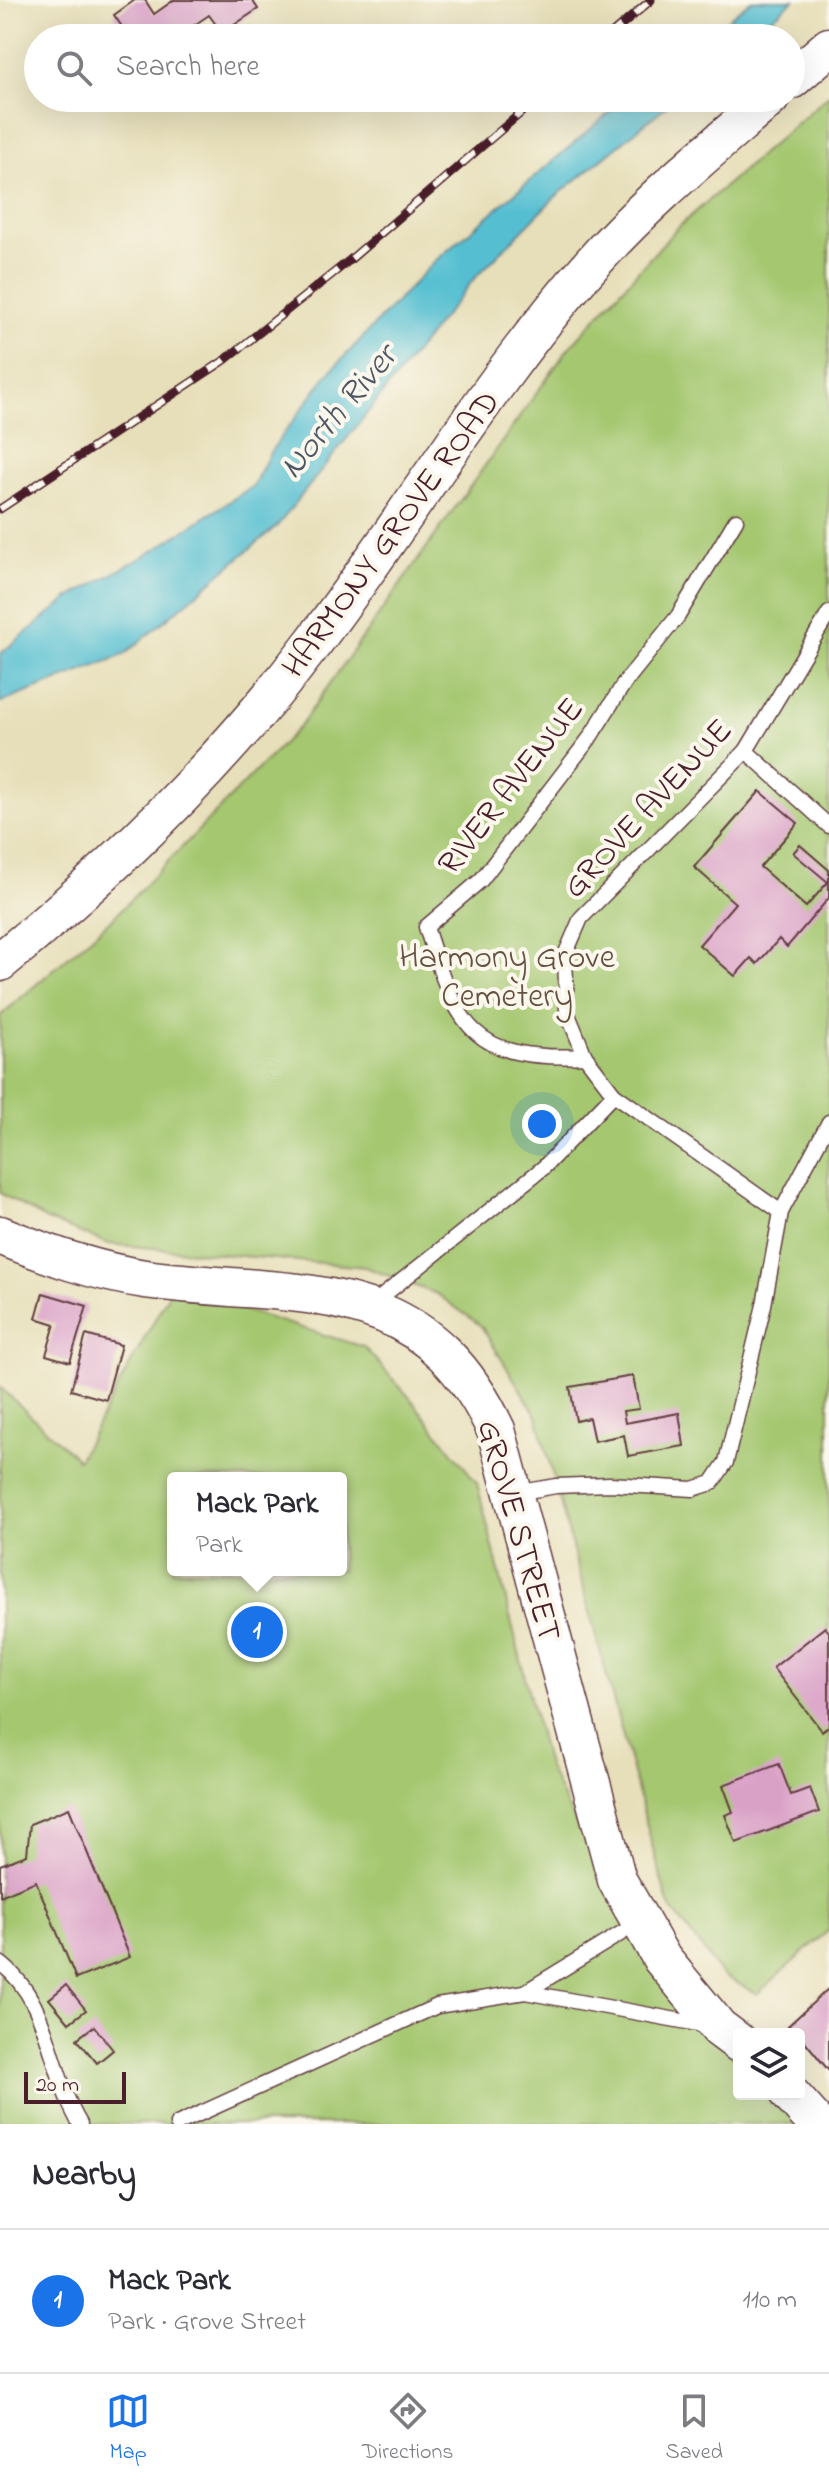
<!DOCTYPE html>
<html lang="en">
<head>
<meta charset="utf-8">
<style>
	:root { --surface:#fff; --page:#f7f7f7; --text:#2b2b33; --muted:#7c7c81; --line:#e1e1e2; --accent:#1a73e8 }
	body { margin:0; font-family:"Indie Flower",sans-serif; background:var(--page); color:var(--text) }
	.controls { position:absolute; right:24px; bottom:24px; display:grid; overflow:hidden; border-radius:8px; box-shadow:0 8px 32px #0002 }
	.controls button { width:72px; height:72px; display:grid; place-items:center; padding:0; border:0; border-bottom:2px solid var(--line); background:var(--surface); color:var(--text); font:40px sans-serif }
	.scale { position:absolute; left:24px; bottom:20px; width:102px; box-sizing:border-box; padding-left:8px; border:4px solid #4a1f2b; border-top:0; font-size:22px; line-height:28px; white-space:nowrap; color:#4a1f2b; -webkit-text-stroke:6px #fbf7ec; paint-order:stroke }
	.you { position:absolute; left:542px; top:1124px; width:28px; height:28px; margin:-20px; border:6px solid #fff; border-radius:50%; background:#1a73e8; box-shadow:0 0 0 12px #1a73e833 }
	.badge { display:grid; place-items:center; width:52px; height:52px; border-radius:50%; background:var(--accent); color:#fff; font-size:26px; font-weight:700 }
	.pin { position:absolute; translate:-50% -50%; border:4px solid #fff; box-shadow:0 2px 8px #0006 }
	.popup { position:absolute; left:167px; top:1472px; width:180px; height:104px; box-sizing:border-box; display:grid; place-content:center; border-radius:8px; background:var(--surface); filter:drop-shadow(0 2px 6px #0005); font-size:26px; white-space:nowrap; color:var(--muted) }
	.popup b { font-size:30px; color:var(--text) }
	.popup::after { content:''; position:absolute; left:50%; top:100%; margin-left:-16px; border:16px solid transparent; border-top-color:var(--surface) }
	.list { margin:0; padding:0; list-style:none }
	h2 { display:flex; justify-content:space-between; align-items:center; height:104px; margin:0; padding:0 32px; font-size:34px }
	h2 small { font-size:26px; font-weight:400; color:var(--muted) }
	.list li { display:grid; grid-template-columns:52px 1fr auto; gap:24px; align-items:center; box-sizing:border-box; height:144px; padding:0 32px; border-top:2px solid var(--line) }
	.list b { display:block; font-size:30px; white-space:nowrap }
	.list p { margin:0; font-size:26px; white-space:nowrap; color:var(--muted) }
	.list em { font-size:26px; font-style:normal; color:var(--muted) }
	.icon { flex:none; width:44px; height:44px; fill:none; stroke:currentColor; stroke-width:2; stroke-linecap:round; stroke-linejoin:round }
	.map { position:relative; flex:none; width:829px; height:2124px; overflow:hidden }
	.search { position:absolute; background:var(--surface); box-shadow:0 8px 32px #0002; left:24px; right:24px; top:24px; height:88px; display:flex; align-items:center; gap:20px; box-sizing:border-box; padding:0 28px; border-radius:44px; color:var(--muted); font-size:30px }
	.sheet { height:248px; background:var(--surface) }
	nav { display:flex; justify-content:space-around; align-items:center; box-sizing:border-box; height:112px; border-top:2px solid var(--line); background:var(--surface); font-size:22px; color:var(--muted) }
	nav a { display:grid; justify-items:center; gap:4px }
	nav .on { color:var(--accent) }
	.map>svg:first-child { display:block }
</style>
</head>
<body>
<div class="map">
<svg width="829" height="2124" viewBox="0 0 829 2124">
	<rect width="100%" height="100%" fill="#fbf7ec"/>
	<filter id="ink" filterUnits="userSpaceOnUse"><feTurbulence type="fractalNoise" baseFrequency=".0125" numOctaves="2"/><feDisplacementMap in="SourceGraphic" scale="16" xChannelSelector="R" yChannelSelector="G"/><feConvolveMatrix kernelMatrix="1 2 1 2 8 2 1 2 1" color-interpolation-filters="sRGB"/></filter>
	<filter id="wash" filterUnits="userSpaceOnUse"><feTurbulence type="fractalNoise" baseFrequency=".006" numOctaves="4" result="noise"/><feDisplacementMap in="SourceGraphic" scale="32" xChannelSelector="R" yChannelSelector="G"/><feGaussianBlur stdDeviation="1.8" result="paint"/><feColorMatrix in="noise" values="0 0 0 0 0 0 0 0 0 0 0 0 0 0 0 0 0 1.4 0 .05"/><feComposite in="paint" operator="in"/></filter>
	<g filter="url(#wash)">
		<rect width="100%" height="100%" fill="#e7dfb9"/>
		<!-- green -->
		<g fill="#a4c770" stroke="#77734e" stroke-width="2" fill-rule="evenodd">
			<polygon points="829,95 829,1930 757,1994 722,1975 668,1904 537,1416 481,1326 437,1294 365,1267 109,1244 47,1220 0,1193 0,1016 113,918 299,727 568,349 676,229"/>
			<path d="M172,1288L364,1347L410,1398L477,1483L547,1766L637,1945L739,2048V2094H784L814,2124H0V1387L78,1460ZM173,1478H341V1570H173Z"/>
		</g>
		<!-- water -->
		<g fill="#55bfd1" stroke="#506f7e" stroke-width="2">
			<polygon points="752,0 794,0 748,38 704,38"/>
			<polygon points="627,98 676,98 553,199 474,279 277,526 124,655 0,703 0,654 69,598 145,556 253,486 271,451 327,375 434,262"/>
		</g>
		<g id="blocks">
			<!-- building -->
			<g fill="#daa1c7">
				<polygon points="135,0 145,0 154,14 174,0 252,0 258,9 222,33 209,15 175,38 141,38 135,28 127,34 114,15"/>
				<polygon points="760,791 798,823 760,867 806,907 828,882 793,853 800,845 829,870 829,898 787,947 779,939 757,964 751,958 735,976 699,945 735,903 694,867"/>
				<polygon points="43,1293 87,1306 70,1362 46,1355 55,1324 36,1318"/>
				<polygon points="86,1335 121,1345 106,1400 71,1390"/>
				<polygon points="633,1376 639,1409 623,1411 625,1423 679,1413 684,1446 628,1456 624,1435 594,1441 589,1418 576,1421 570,1387"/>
				<polygon points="825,1627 829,1632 829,1726 822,1731 773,1668"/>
				<polygon points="779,1764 791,1795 810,1788 819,1812 736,1843 725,1815 733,1812 723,1785"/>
				<polygon points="69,1808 130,1957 76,1979 36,1881 0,1896 0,1865 27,1855 30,1824"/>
				<polygon points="66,1985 86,2010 69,2023 49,1999"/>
				<polygon points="829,1988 829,2071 799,2034 788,2026"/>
				<polygon points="94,2026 113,2050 97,2063 77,2039"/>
			</g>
		</g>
	</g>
	<g filter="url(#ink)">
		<use href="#blocks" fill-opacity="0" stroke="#623c40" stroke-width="2"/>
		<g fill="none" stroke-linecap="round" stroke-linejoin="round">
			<!-- service casing -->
			<g stroke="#623c40" stroke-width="17">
				<g id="service">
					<polyline points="746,751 829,826"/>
					<path d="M585,1056C471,1062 457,1026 426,927L481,880L589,739L625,682L678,616L736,520"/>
					<polyline points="781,1212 614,1094 585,1056 567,1012 565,955 581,918 746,751 829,613"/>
					<polyline points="370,1306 543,1168 614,1094"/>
					<polyline points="516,1493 556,1486 610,1484 693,1489 712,1483 726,1462 764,1305 781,1212 829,1122"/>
					<path d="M0,1963C51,2001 49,2073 80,2124"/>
					<polyline points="525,1992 709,2026"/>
					<polyline points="177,2124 437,2006 525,1992 638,1923"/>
				</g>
			</g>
			<!-- tertiary casing -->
			<g stroke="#623c40" stroke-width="41">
				<g id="tertiary">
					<polyline points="791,80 829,47"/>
					<path d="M0,962C115,868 224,761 313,643C407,520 486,384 589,267C643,205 708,152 770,98"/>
					<path d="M0,1235C48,1255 94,1271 145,1279C292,1299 421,1269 496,1430L617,1880L662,1959L719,2028L739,2043"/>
					<polyline points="790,2094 817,2124"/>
				</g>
			</g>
			<!-- service -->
			<use href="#service" stroke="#fff" stroke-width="14"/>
			<!-- tertiary -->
			<use href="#tertiary" stroke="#fff" stroke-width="38"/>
			<!-- rail casing -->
			<g stroke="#4a1f2b" stroke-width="9">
				<g id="rail">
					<polyline points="607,38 651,0"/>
					<polyline points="0,509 225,360 351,259 538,98"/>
				</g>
			</g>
			<!-- rail -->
			<use href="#rail" stroke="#fbf7ec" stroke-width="6" stroke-dasharray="18" stroke-linecap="butt"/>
		</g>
	</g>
	<g text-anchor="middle" stroke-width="8" stroke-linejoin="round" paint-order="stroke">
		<!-- street labels -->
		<g font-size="34" fill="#4a1f2b" stroke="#fbf7ec">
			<text transform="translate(389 533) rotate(-54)" y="12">HARMONY GROVE ROAD</text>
			<text transform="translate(509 785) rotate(-52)" y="12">RIVER AVENUE</text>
			<text transform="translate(646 807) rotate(-47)" y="12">GROVE AVENUE</text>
			<text transform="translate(521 1530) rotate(74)" y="12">GROVE STREET</text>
		</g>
		<!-- park labels -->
		<g font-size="34" fill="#655140" stroke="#fbf7ec">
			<text x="507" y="967">Harmony Grove<tspan x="507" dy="39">Cemetery</tspan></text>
		</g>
		<!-- water labels -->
		<g font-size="36" font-style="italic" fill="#4e5765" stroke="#fbf7ec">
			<text transform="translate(336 410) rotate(-50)" y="13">North River</text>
		</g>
	</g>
</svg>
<div class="controls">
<button><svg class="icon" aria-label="layers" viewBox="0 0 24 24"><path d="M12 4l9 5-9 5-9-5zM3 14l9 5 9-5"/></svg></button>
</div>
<div class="scale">20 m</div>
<div class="you"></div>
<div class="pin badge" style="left:257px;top:1632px">1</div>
<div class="popup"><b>Mack Park</b>Park</div>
<div class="search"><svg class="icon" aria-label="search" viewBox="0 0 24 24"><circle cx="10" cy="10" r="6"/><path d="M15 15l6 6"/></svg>Search here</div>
</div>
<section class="sheet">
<h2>Nearby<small></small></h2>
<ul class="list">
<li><span class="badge">1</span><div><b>Mack Park</b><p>Park · Grove Street</p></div><em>110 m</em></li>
</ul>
</section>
<nav>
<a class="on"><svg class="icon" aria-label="map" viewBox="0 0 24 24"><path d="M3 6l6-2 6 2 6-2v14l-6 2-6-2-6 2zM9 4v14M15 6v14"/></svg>Map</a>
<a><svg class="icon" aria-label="directions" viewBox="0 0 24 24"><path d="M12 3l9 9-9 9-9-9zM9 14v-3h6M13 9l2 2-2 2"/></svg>Directions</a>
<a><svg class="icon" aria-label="saved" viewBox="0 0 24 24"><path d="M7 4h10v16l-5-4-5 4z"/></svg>Saved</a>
</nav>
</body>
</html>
